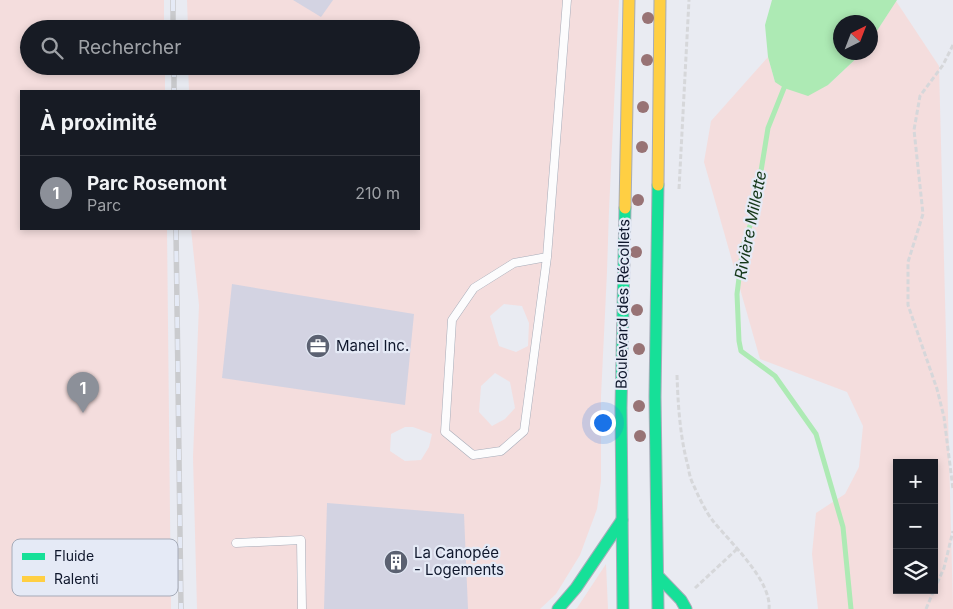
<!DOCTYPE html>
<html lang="fr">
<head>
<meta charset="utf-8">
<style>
	:root { --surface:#171b24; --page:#242831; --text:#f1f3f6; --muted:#9ea1a6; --line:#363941; --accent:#8c9099 }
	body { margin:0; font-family:Inter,sans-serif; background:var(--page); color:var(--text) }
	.controls { position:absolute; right:15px; bottom:15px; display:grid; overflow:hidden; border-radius:0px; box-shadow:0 2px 8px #0003 }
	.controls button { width:45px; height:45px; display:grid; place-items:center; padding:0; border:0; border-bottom:1px solid var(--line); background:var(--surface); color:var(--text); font:25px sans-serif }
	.compass { position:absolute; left:833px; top:15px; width:45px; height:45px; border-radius:50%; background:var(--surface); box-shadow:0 2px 8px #0003; rotate:42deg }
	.you { position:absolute; left:602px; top:422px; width:18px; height:18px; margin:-12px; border:4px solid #fff; border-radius:50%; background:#1a73e8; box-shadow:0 0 0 8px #1a73e833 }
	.badge { display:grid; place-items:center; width:32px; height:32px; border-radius:50%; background:var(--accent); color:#fff; font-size:16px; font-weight:700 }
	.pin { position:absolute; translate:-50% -41px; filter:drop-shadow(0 1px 2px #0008) }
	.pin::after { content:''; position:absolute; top:26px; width:18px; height:15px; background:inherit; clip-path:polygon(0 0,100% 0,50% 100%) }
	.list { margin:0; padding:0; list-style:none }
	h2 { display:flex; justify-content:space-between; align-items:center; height:65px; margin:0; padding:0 20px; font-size:21px }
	h2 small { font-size:16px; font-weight:400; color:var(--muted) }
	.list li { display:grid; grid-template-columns:32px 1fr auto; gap:15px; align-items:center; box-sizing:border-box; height:75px; padding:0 20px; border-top:1px solid var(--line) }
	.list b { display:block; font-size:19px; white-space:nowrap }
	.list p { margin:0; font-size:16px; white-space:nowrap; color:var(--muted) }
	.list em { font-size:16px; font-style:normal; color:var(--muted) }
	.icon { flex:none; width:28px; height:28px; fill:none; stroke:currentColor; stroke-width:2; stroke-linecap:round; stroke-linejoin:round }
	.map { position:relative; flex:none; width:953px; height:609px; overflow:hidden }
	.search { position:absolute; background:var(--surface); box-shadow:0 2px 8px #0003; left:20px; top:20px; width:400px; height:55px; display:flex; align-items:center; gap:12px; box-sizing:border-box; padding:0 18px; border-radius:28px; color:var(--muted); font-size:19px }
	.panel { position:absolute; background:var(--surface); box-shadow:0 2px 8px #0003; left:20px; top:90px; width:400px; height:140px; border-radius:0px }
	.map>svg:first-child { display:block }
</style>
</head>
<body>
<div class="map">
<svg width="953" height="609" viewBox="0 0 953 609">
	<rect width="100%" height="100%" fill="#e9ebf2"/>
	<!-- green -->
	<g fill="#f4dddd" fill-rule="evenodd">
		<polygon points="0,0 164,0 164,29 29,29 29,66 165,66 165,91 21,91 21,229 167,229 171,609 0,609"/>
		<path d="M187,0H619L609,210L607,272L601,396V481L597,509L580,555L556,594L540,609H197L193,457L199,305L191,229H419V91H189L188,66H411V29H188ZM504,304L522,306L529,323L528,346L516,352L499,346L490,316ZM495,373L510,382L515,408L505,419L492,426L479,412L481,386ZM405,427H413L432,434L429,447L421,460L405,461L390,451L391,434Z"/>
		<path d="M896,1L939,66L953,609H818L812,554L816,513L845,494L859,467L863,426L847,392L760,359L704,162L711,121L768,57L775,82L828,85L862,53L870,52L871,40ZM897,463H934V590H897Z"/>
		<polygon points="606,564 608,609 575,609 577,608"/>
	</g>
	<!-- water -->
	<polygon fill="#adeab4" points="772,0 897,0 871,40 870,22 840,22 840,52 862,53 828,85 808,96 784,88 775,82 768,57 765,25"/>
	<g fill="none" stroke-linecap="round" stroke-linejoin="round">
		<!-- stream -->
		<polyline stroke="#adeab4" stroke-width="5" points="786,83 768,128 754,214 743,246 737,294 739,341 741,351 775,376 816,434 843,527 851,609"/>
	</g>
	<!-- building -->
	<g fill="#d3d3e2">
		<polygon points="293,0 333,0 321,17"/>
		<polygon points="232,284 414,314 405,405 222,378"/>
		<polygon points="327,503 464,514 468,609 324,609"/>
	</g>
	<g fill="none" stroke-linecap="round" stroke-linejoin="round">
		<!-- lane casing -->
		<g stroke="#a6acb9" stroke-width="9">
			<g id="lane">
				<polyline points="547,257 514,263 474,288 452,320 445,432 473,455 501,451 524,431 547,257 567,0"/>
				<polyline points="236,543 301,540 302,609"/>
			</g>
		</g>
		<!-- fast casing -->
		<g stroke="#a6acb9" stroke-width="13">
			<g id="fast">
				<polyline points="658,185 655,397 658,609"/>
				<polyline points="658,576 681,600 686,609"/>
				<polyline points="558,609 576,588 622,520"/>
				<polyline points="623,609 621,408 625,208"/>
			</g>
		</g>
		<!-- slow casing -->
		<g stroke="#a6acb9" stroke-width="13">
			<g id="slow">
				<polyline points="658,185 660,0"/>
				<polyline points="625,208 629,0"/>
			</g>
		</g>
		<!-- path -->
		<g stroke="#d6d7da" stroke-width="3" stroke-dasharray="5 2.5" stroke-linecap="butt">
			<polyline points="953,45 943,65 920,96 914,130 923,214 908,262 908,305 937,389 944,417 953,489"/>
			<polyline points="679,189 689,0"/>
			<path d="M677,375C678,405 680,437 688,466C689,472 690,478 693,484C698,495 705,511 713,521C730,542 772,581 769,609"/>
			<polyline points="695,588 737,549"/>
			<polyline points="934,590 944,568 953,531"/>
			<polyline points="926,609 934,590"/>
		</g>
		<!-- lane -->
		<use href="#lane" stroke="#fcfcfd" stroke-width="8"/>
		<!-- fast -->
		<use href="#fast" stroke="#16e098" stroke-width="11"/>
		<!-- slow -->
		<use href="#slow" stroke="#ffcf43" stroke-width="11"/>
		<!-- rail casing -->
		<g stroke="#cacbce" stroke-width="5.5">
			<g id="rail">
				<polyline points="173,0 173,29"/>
				<polyline points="174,66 174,91"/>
				<polyline points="176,229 181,609"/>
			</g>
		</g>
		<!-- rail -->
		<use href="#rail" stroke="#e5eaf6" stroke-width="4" stroke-dasharray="11" stroke-linecap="butt"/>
	</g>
	<!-- trees -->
	<g fill="#987375">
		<circle cx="648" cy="18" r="6"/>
		<circle cx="647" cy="60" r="6"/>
		<circle cx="643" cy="107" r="6"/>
		<circle cx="642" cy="147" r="6"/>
		<circle cx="638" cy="200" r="6"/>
		<circle cx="636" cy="252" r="6"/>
		<circle cx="637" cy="310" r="6"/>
		<circle cx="639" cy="349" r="6"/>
		<circle cx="639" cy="406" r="6"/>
		<circle cx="640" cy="436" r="6"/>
	</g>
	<!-- icons -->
	<defs>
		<g id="office-disc" transform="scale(1.25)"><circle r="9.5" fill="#5b6171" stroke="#e5eaf6"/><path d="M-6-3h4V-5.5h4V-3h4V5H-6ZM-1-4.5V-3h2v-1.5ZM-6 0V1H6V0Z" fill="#fff"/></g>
		<g id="building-disc" transform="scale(1.25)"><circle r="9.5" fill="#5b6171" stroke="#e5eaf6"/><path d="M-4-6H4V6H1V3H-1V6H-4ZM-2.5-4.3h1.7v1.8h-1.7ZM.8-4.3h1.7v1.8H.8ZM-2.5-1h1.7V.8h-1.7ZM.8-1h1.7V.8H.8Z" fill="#fff"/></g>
	</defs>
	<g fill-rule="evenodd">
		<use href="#office-disc" x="318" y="346"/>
		<use href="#building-disc" x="396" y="562"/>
	</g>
	<g text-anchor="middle" stroke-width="4.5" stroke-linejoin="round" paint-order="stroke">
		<!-- street labels -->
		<g font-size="15" fill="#0f172c" stroke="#e5eaf6">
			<text transform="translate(623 304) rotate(-89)" y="5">Boulevard des Récollets</text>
		</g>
		<!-- poi labels -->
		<g font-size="15" fill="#0f172c" stroke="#e5eaf6" text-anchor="start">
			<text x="336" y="351">Manel Inc.</text>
			<text x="414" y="558">La Canopée<tspan x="414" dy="17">- Logements</tspan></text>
		</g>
		<!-- water labels -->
		<g font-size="16" font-style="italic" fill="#143718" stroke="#e5eaf6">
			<text transform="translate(750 225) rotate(-79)" y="6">Rivière Millette</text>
		</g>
	</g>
	<!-- legend -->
	<rect x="12" y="539" width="166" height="57" rx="8" fill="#e5eaf6" stroke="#a5abb9" stroke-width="1"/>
	<rect x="22" y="553" width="23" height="7" fill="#16e098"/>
	<rect x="22" y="576" width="23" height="6" fill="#ffcf43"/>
	<g font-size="14" fill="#0f172c">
		<text x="54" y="561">Fluide</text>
		<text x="54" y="584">Ralenti</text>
	</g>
</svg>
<div class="controls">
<button>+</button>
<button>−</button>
<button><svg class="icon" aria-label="layers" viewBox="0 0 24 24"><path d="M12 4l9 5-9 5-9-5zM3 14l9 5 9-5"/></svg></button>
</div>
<svg class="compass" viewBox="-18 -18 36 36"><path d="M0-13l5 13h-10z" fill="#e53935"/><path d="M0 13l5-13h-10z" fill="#9ea1a6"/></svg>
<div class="you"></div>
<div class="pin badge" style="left:83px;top:413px">1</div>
<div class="search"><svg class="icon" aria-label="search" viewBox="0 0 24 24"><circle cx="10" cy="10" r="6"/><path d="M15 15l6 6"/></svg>Rechercher</div>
<section class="panel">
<h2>À proximité<small></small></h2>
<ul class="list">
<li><span class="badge">1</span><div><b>Parc Rosemont</b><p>Parc</p></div><em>210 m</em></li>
</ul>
</section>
</div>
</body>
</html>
